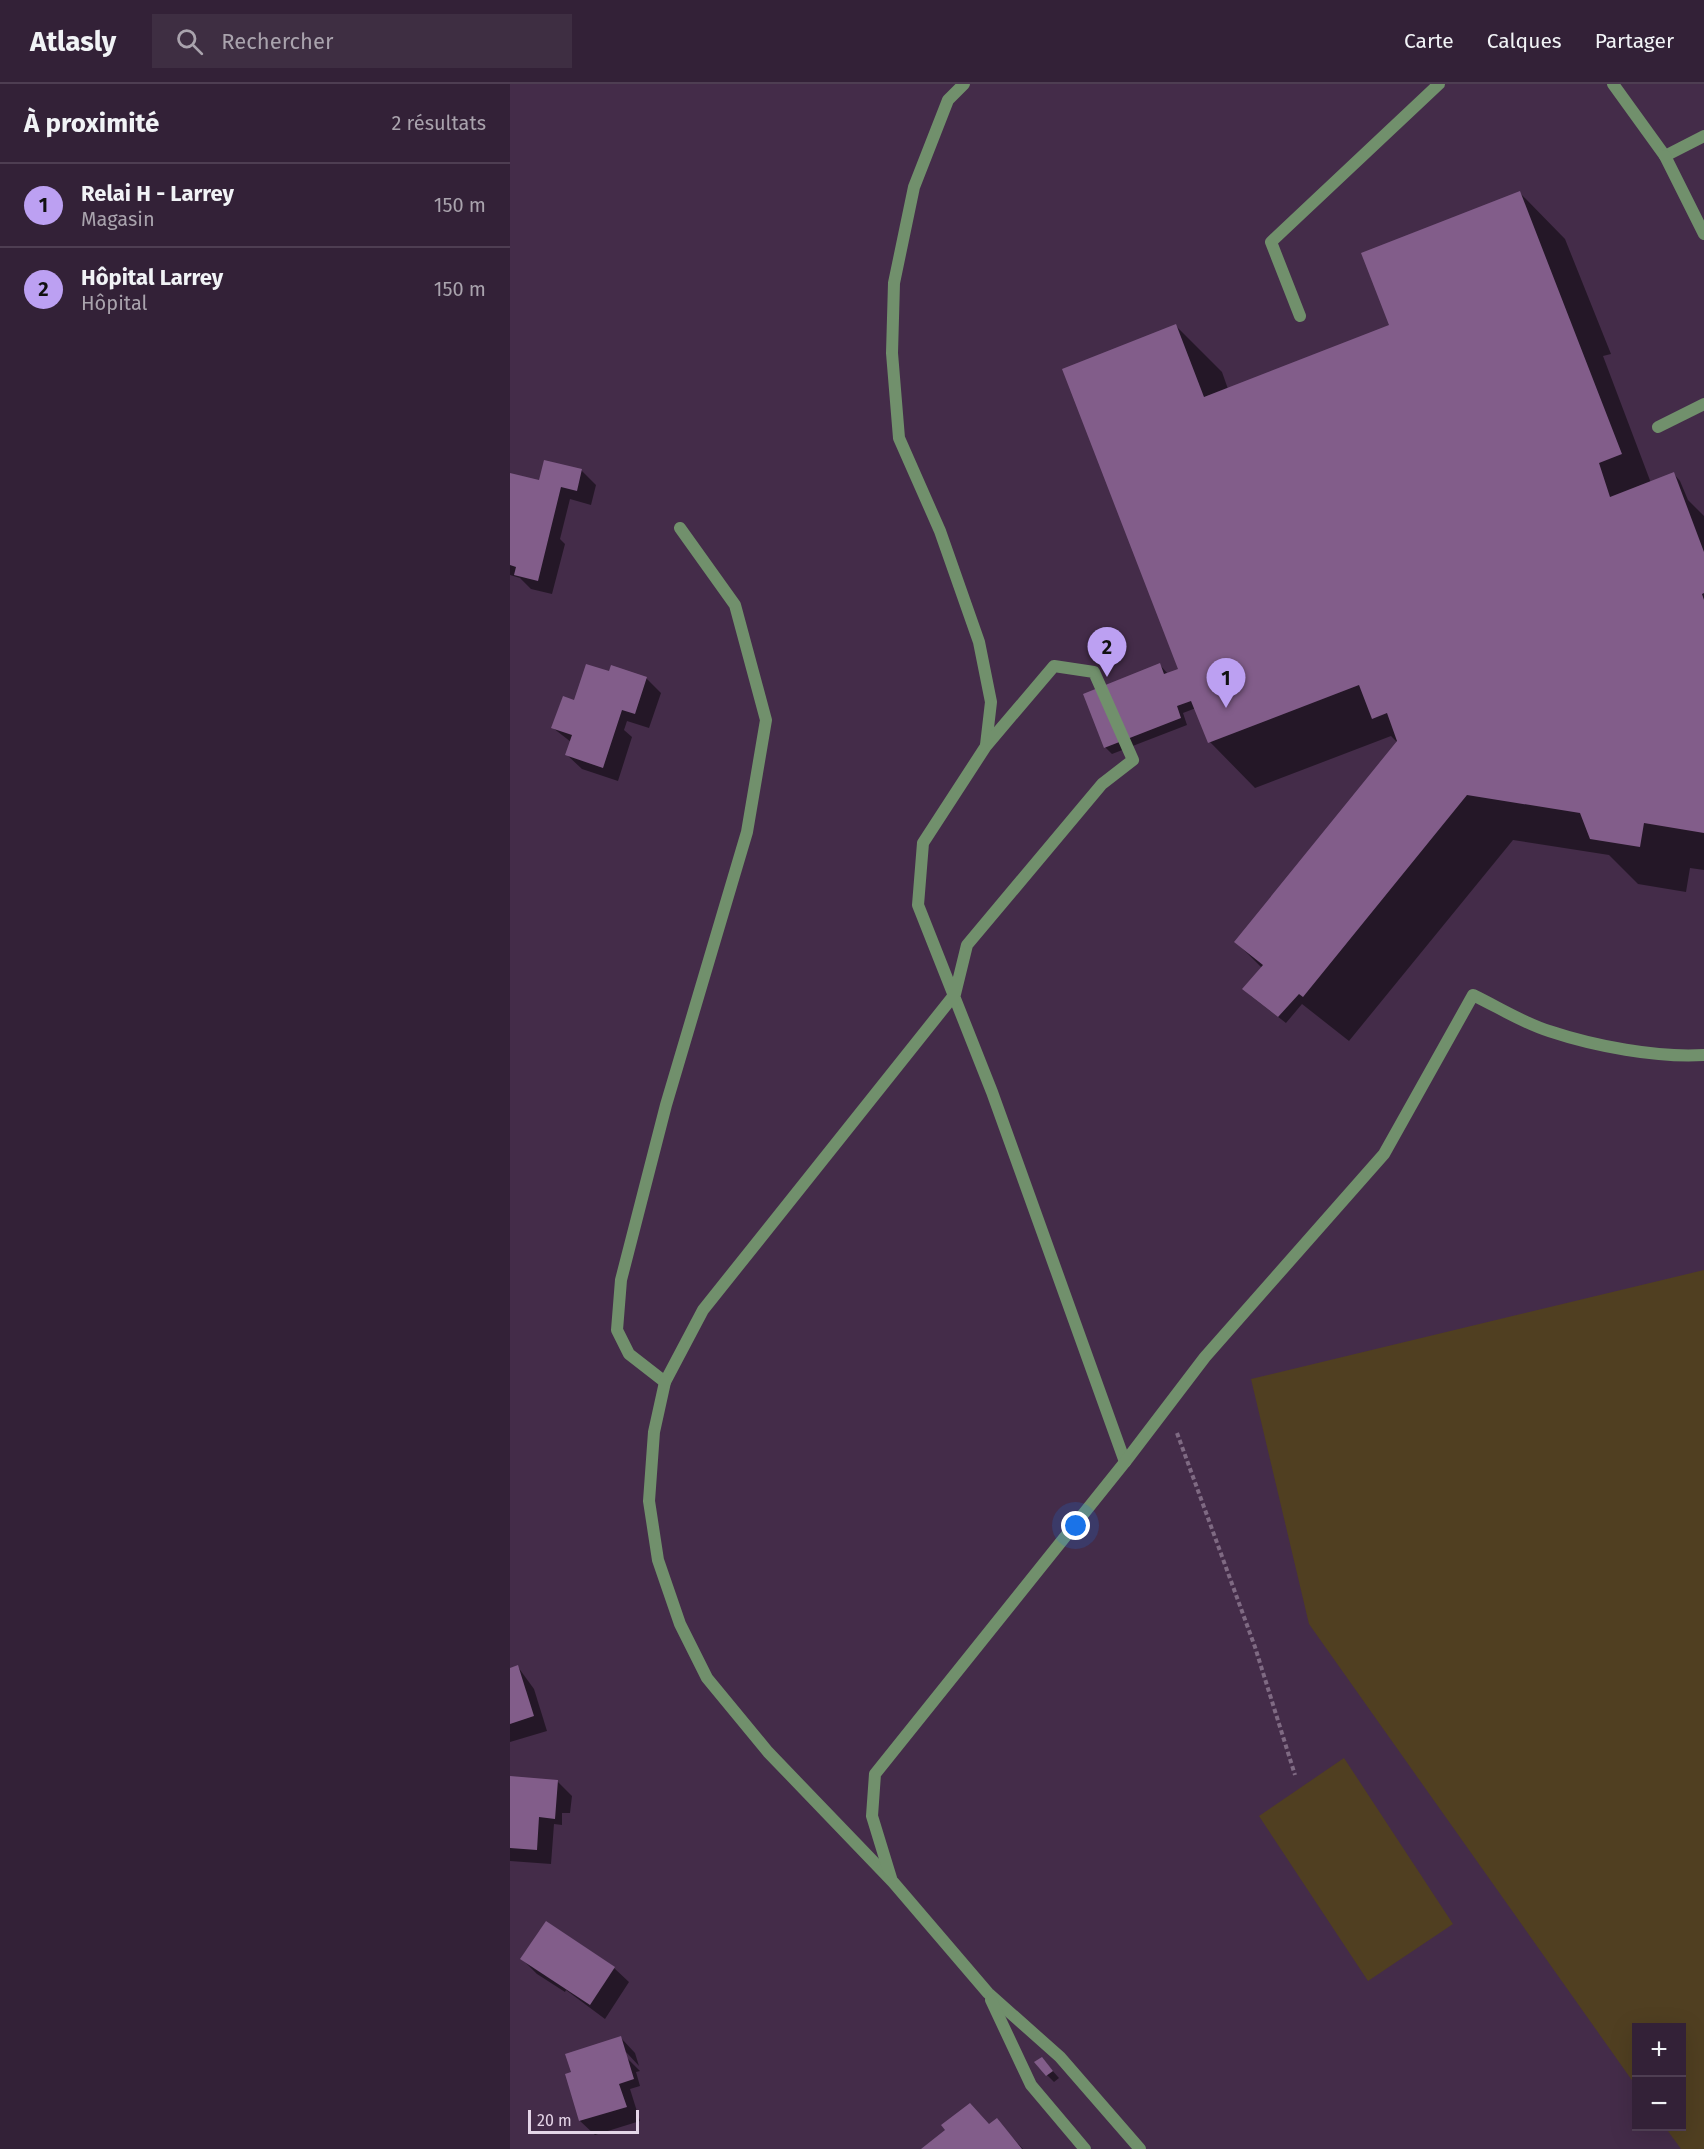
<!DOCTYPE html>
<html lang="fr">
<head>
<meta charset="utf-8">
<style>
	:root { --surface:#332137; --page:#3e2e42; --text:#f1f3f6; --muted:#a9a3ad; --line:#4e3e52; --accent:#bca0f2 }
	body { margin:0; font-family:"Fira Sans",sans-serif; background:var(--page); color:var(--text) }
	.controls { position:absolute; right:18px; bottom:18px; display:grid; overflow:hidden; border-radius:0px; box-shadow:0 6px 24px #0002 }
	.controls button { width:54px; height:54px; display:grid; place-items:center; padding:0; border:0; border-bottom:2px solid var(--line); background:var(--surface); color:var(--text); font:30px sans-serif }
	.scale { position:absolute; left:18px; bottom:15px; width:111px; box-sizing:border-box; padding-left:6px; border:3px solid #e4d5e7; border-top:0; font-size:16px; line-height:21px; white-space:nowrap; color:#e4d5e7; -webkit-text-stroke:4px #442c49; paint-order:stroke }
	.you { position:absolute; left:566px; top:1442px; width:21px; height:21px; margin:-15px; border:4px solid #fff; border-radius:50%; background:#1a73e8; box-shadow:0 0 0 9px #1a73e833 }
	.badge { display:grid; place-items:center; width:39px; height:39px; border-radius:50%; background:var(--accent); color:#111; font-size:20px; font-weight:700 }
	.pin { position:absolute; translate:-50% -50px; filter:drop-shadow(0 2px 3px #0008) }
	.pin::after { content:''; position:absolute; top:32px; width:21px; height:18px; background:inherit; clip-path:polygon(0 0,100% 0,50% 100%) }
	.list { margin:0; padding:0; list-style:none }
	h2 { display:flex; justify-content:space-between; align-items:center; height:78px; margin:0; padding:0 24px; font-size:26px }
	h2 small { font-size:20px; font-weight:400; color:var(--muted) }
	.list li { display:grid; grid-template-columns:39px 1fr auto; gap:18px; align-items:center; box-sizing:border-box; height:84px; padding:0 24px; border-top:2px solid var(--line) }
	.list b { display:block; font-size:22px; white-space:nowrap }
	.list p { margin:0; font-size:20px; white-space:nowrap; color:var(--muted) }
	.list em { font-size:20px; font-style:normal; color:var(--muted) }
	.icon { flex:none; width:33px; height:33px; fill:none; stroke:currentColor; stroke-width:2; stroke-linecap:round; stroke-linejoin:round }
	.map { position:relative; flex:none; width:1194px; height:2065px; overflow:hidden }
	header { display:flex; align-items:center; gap:36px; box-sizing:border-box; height:84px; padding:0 30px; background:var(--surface); border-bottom:2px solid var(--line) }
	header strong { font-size:28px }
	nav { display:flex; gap:33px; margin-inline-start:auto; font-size:21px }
	.search { width:420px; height:54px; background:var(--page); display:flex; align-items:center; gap:15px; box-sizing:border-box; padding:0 21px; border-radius:0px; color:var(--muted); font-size:22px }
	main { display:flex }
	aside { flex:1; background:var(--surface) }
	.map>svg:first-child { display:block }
</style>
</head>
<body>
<header>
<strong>Atlasly</strong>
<div class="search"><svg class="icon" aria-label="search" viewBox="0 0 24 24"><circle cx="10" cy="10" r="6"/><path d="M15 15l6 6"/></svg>Rechercher</div>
<nav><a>Carte</a><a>Calques</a><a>Partager</a></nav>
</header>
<main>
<aside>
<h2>À proximité<small>2 résultats</small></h2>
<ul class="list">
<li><span class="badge">1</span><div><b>Relai H - Larrey</b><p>Magasin</p></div><em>150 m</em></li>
<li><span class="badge">2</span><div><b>Hôpital Larrey</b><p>Hôpital</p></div><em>150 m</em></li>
</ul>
</aside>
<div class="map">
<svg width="1194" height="2065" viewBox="0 0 1194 2065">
	<rect width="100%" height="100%" fill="#442c49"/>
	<!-- green -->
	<g fill="#503f21">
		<polygon points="1194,1186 1194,2065 1171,2065 1155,2043 1172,2042 1172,1944 1126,1944 1126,2002 799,1540 741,1295"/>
		<polygon points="834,1674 943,1840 858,1897 749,1732"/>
	</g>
	<!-- shadow -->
	<g fill="#0007">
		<polygon points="1010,109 1055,155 1101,270 1093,272 1141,399 1164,390 1170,397 1178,416 1194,432 1194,786 1180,784 1176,808 1128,800 1099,771 1003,756 839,957 792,920 776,939 741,912 734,905 752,884 726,858 888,659 881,652 745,704 700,658 686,624 673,629 677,641 602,670 595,663 650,581 658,590 674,592 666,242 712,288 718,305 881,242"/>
		<polygon points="71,386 86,401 81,421 60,415 50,455 55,460 42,510 21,505 10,494 0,491 0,390 30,398"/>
		<polygon points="100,589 136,594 151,609 139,644 117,637 114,646 122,653 108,697 72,685 57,671 61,658 43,644 65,617"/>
		<polygon points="8,1583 24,1605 37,1647 0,1658 0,1585"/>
		<polygon points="0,1694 47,1697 62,1712 60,1729 52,1729 52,1741 44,1740 41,1780 0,1777"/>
		<polygon points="36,1839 104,1884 119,1898 95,1935 56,1906 55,1908 27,1890 12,1875"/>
		<polygon points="111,1954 125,1969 129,1982 116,1968 116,1973 130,1987 126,1988 130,2002 120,2005 130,2037 85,2051 70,2037 63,1989"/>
		<polygon points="532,1975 549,1994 544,1998 537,1991"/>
		<polygon points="487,2036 513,2065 413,2065 480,2041"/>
	</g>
	<!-- building -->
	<g fill="#825d8a">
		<polygon points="1010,107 1112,370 1089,379 1100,413 1164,388 1194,468 1194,509 1192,510 1194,516 1194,749 1134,739 1130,763 1080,755 1070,729 957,711 793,913 789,910 768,933 732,905 753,881 724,858 887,657 877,629 862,635 849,601 698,659 681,617 667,622 671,634 594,664 573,610 650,579 654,590 668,585 552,285 666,240 694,313 879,241 851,169"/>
		<polygon points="34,376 72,385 67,407 51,403 28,497 4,491 6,483 0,481 0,389 29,396"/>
		<polygon points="76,580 99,587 101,581 137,593 125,630 112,626 93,684 55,671 62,651 41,644 53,612 64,616"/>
		<polygon points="8,1581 24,1632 0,1640 0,1584"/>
		<polygon points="0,1692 48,1696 45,1735 29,1733 27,1766 0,1764"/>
		<polygon points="36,1837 105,1883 80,1921 10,1875"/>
		<polygon points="111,1952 124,1995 109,2000 117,2023 69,2037 55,1990 61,1988 55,1970"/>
		<polygon points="532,1973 543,1987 536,1992 524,1978"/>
		<polygon points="460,2019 479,2040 487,2034 512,2065 411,2065 435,2046 431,2041"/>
	</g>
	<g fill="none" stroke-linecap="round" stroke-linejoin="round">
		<!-- path -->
		<polyline stroke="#7f6a83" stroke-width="4" stroke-dasharray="4.5 3" stroke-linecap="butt" points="667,1349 745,1563 785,1691"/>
		<!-- service -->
		<g stroke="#71906c" stroke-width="12">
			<polyline points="454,0 438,16 404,103 384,199 382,269 389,354 430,447 469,558 481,618 476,661"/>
			<polyline points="1103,0 1155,72 1194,52"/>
			<polyline points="1155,72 1194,150"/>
			<polyline points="790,232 761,158 929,0"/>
			<polyline points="1148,343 1194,320"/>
			<polyline points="155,1298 119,1270 107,1246 111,1196 156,1021 237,748 256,636 225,521 170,444"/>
			<polyline points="615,1378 482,1008 408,821 413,759 476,662 544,582 584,588 623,676 592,700 457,861 445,910 193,1226 155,1298 144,1348 139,1417 148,1476 170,1540 197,1594 258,1668 383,1798 478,1909 550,1973 630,2065"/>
			<path d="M381,1794L362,1732L365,1690L615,1378L695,1273L874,1070L963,911C988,923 1013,939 1039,947C1084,962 1147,974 1194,971"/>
			<polyline points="481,1916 521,2001 575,2065"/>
		</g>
	</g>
</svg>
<div class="controls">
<button>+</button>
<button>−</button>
</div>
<div class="scale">20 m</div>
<div class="you"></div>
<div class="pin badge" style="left:716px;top:624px">1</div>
<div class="pin badge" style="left:597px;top:593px">2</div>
</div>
</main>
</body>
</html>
